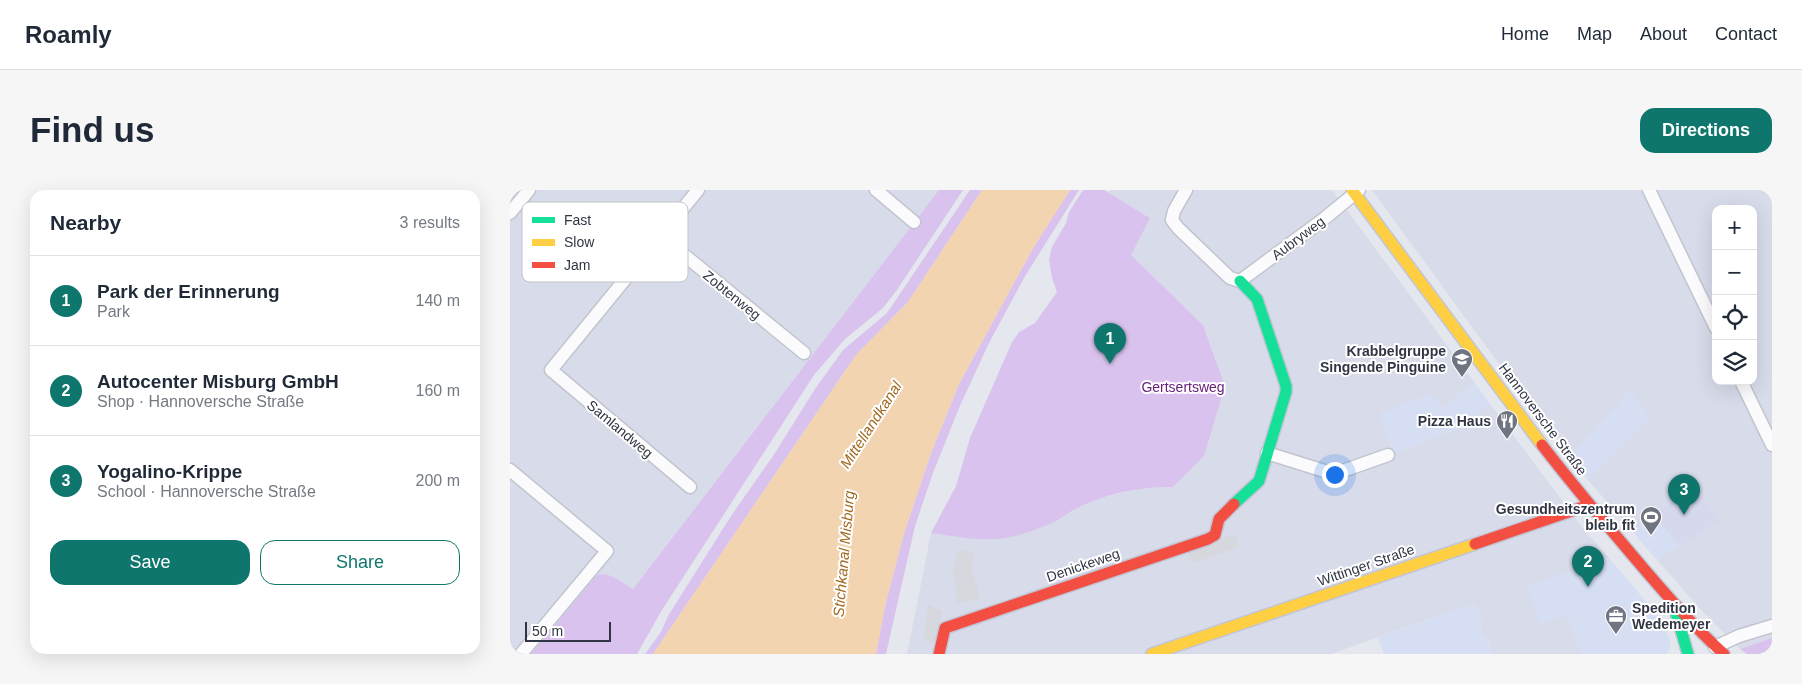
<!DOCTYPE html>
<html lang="en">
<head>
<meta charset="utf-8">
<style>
	:root { --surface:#fff; --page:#f6f6f7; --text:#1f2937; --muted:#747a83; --line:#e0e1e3; --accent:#0f766e }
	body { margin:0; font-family:Arial,sans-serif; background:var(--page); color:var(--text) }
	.controls { position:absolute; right:15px; top:15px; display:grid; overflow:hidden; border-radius:10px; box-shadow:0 5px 20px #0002 }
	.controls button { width:45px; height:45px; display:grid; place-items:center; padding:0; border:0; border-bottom:1px solid var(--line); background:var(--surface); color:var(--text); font:25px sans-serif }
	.scale { position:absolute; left:15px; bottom:12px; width:86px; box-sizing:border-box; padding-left:5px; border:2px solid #313644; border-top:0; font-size:14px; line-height:18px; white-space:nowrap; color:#313644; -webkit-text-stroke:4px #fff; paint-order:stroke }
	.you { position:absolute; left:824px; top:284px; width:18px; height:18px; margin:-12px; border:4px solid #fff; border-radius:50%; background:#1a73e8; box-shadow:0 0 0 8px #1a73e833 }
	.badge { display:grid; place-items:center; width:32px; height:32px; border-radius:50%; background:var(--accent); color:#fff; font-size:16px; font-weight:700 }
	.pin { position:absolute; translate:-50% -41px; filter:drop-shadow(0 1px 2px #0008) }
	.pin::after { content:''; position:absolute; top:26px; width:18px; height:15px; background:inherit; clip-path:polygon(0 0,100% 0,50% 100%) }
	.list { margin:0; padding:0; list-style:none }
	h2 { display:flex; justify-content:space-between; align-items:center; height:65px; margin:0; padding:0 20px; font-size:21px }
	h2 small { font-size:16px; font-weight:400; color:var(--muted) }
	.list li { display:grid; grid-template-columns:32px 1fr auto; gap:15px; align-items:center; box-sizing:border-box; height:90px; padding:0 20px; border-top:1px solid var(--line) }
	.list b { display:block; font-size:19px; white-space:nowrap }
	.list p { margin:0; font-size:16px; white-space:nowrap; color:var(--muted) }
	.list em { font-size:16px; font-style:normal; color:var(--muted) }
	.actions { display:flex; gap:10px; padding:15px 20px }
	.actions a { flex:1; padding:11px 0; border:1px solid var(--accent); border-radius:15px; text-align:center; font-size:18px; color:var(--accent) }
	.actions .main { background:var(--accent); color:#fff }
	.icon { flex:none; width:28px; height:28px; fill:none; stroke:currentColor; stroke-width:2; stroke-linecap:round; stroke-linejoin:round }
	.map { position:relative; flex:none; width:1262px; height:464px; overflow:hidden; border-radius:15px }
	header { display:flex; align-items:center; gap:30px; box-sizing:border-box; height:70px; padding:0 25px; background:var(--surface); border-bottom:1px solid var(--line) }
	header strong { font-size:24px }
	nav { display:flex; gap:28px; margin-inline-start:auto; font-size:18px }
	.intro { display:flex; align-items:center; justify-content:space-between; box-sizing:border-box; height:120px; padding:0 30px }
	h1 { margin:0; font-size:35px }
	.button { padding:12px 22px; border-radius:15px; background:var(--accent); color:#fff; font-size:18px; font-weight:700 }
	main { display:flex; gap:30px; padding:0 30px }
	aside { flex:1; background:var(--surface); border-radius:15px; box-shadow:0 5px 20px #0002 }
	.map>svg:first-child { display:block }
</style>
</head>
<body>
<header>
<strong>Roamly</strong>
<nav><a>Home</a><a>Map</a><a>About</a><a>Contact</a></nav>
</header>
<div class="intro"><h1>Find us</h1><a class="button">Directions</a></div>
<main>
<aside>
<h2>Nearby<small>3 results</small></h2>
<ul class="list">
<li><span class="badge">1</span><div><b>Park der Erinnerung</b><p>Park</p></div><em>140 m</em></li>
<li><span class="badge">2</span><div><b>Autocenter Misburg GmbH</b><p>Shop · Hannoversche Straße</p></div><em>160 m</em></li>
<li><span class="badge">3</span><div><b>Yogalino-Krippe</b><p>School · Hannoversche Straße</p></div><em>200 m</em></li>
</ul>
<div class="actions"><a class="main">Save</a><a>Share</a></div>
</aside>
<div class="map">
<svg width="1262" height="464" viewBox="0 0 1262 464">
	<rect width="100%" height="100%" fill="#e5e7ef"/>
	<!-- residential -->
	<g fill="#d8dbea" fill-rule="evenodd">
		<polygon points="0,0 429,0 122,400 84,464 0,464"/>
		<polygon points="600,0 822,0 965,193 932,218 883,263 941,242 980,214 1071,336 1099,368 1088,372 1058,425 1071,464 983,464 978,449 974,450 970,437 973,436 965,413 821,464 397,464 421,343 474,349 543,332 565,319 591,308 627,299 646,296 663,297 694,266 715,196 693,135 621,65 639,27 598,3"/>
		<path d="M862,0H1262V448L1230,459L1194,423L1147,370L1169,355L1143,325L1122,341L1078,290L1139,228L1121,200L1061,266L978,159ZM1206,19H1243V191H1206Z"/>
	</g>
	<!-- commercial -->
	<g fill="#d6def4">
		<polygon points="965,193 980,214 941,242 883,263 869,223 922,204 932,218"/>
		<polygon points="1121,200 1140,228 1078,290 1061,266"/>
		<polygon points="1143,325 1169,355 1147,370 1122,341"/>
		<polygon points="1099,368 1149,427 1161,452 1159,461 1156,464 1071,464 1058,425 1030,434 1017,396"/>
		<polygon points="965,413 973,436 970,438 974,450 977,449 983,464 874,464 868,448"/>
	</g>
	<!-- education -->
	<polygon fill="#d6d9ee" points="1185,295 1209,331 1173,354 1169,355 1143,325 1148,323"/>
	<!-- green -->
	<g fill="#d9c2ed">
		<path d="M429,0H453L387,100L373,118L335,149L304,185L152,420L127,464H21L87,385C100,381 112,393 123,399Z"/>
		<polygon points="460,0 472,0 398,112 346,165 143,464 135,464 151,442 158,426 221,326 263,266 305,199 333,160 377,123"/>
		<polygon points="560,0 569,0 514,88 478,155 449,218 423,283 405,336 376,464 366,464 375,416 394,343 421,263 449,194 523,58"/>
		<path d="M573,0H594L640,28L621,65L693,135L715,196L694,266L663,297C630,296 596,304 567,318C559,322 552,328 544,332C531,338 515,344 501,347C475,353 446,346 421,343L446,296L460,248L502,152L509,142L525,133L547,102L542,88L539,69L542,57L556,33L559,22Z"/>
		<polygon points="1262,448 1262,464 1237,464 1230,459"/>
	</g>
	<!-- parking -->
	<g fill="#d6d8de">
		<polygon points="725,344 729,357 682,373 678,360"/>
		<polygon points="449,360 465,362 462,372 462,382 470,408 448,414 443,383 445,370"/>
		<polygon points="418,415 432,421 426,453 414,451"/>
	</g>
	<!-- water -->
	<polygon fill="#f2d4b0" points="472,0 560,0 523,58 449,194 421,263 394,343 375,416 366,464 143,464 346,165 398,112"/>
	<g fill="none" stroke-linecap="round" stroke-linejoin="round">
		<!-- street casing -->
		<g stroke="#c2c5cd" stroke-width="15">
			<g id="street">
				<polyline points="366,0 404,32"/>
				<polyline points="676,0 664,21 662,30 668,38 720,88 730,91 815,28 849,0"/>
				<polyline points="1139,0 1206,138"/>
				<polyline points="0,23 19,0"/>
				<polyline points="151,46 294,163"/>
				<polyline points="1231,191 1262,255"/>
				<polyline points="757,263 824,284 878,265"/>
				<polyline points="0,280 97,361 11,464"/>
				<polyline points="180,297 41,180 188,0"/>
				<polyline points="1205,457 1229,446 1262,436"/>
			</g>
		</g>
		<!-- fast casing -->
		<g stroke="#c2c5d6" stroke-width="14">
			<g id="fast">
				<polyline points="724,314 749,291 776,202 776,196 747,109 730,91"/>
				<polyline points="1164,416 1178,464"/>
			</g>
		</g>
		<!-- slow casing -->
		<g stroke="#c2c5d6" stroke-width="14">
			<g id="slow">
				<polyline points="842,0 1032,255"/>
				<polyline points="642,464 965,354"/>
			</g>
		</g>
		<!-- jam casing -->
		<g stroke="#c2c5d6" stroke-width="14">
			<g id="jam">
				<path d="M1032,255C1065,298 1100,339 1135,380C1160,409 1185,438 1214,464"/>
				<polyline points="965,354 1079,315"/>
				<polyline points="429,464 435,438 698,349 705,345 709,329 724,314"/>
			</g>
		</g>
		<!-- street -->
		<use href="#street" stroke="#fbfbfd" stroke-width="12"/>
		<!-- fast -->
		<use href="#fast" stroke="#16e098" stroke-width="11"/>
		<!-- slow -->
		<use href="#slow" stroke="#ffcf43" stroke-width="11"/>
		<!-- jam -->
		<use href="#jam" stroke="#f24e42" stroke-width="11"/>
	</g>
	<!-- icons -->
	<defs>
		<g id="school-pin" transform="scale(1.125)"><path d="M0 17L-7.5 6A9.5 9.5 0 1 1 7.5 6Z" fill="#707480" stroke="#fff"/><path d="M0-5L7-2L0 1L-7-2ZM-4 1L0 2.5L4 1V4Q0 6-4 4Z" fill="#fff"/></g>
		<g id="restaurant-pin" transform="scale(1.125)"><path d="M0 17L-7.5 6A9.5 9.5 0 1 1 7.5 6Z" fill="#707480" stroke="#fff"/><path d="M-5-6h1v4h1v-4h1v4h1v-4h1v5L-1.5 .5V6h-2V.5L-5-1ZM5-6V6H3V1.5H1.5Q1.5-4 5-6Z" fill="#fff"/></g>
		<g id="stadium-pin" transform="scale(1.125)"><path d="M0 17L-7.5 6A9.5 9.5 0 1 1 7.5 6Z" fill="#707480" stroke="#fff"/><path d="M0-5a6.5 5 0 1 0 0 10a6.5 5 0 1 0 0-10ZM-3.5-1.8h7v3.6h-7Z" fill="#fff"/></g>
		<g id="office-pin" transform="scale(1.125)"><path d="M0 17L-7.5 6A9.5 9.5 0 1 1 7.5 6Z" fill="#707480" stroke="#fff"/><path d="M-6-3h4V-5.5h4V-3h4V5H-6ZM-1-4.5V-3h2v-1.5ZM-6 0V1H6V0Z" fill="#fff"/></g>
	</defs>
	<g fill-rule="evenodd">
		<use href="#school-pin" x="952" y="169"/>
		<use href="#restaurant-pin" x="997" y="231"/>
		<use href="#stadium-pin" x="1141" y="327"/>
		<use href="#office-pin" x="1106" y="426"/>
	</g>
	<g text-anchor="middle" stroke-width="4" stroke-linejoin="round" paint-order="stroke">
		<!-- street labels -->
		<g font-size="14" fill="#313644" stroke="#fff">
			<text transform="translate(788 48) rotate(-37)" y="5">Aubryweg</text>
			<text transform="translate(222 105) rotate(39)" y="5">Zobtenweg</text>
			<text transform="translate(1033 229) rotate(53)" y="5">Hannoversche Straße</text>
			<text transform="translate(110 239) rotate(40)" y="5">Samlandweg</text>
			<text transform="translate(573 375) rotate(-19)" y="5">Denickeweg</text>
			<text transform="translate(856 375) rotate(-19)" y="5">Wittinger Straße</text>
		</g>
		<!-- poi labels -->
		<g font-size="14" font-weight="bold" fill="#313644" stroke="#fff" text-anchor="end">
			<text x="936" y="166">Krabbelgruppe<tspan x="936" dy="16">Singende Pinguine</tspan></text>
			<text x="981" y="236">Pizza Haus</text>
			<text x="1125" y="324">Gesundheitszentrum<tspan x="1125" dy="16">bleib fit</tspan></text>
			<text x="1122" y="423" text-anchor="start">Spedition<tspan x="1122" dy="16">Wedemeyer</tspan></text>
		</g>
		<!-- park labels -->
		<g font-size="14" fill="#66207b" stroke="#fff">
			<text x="673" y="202">Gertsertsweg</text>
		</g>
		<!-- water labels -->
		<g font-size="15" font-style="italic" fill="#a1681f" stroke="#fff">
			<text transform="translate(361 235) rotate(-57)" y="5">Mittellandkanal</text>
			<text transform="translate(334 364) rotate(-85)" y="5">Stichkanal Misburg</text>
		</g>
	</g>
	<!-- legend -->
	<rect x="12" y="12" width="166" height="80" rx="8" fill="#fff" stroke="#c1c3c7" stroke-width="1"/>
	<rect x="22" y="27" width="23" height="6" fill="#16e098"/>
	<rect x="22" y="49" width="23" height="7" fill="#ffcf43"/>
	<rect x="22" y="72" width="23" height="6" fill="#f24e42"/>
	<g font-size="14" fill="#313644">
		<text x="54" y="35">Fast</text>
		<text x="54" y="57">Slow</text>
		<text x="54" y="80">Jam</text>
	</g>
</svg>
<div class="controls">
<button>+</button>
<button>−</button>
<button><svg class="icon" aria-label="locate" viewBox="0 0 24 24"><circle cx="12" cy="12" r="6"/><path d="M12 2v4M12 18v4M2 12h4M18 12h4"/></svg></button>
<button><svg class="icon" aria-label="layers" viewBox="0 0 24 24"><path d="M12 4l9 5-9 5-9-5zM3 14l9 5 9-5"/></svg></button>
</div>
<div class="scale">50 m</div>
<div class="you"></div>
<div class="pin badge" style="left:600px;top:174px">1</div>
<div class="pin badge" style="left:1078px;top:397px">2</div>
<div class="pin badge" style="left:1174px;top:325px">3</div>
</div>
</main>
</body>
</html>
